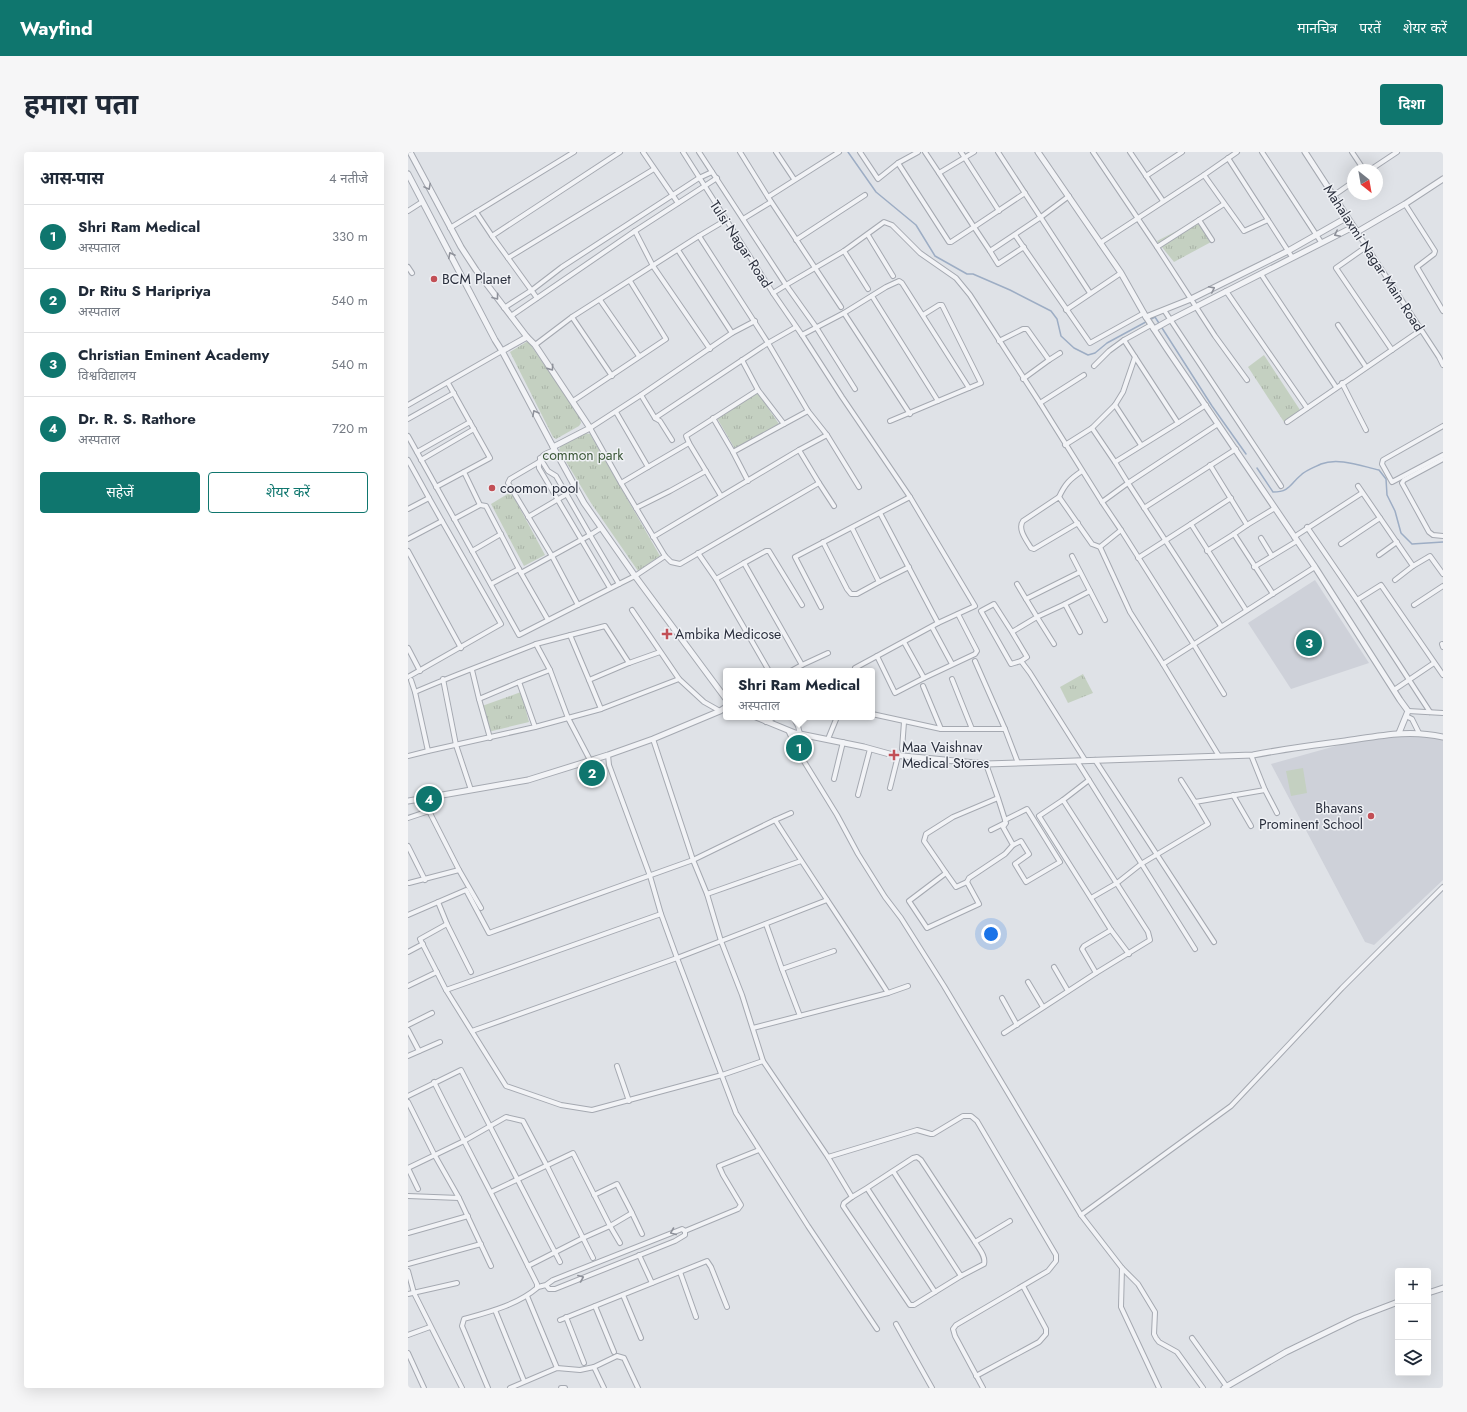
<!DOCTYPE html>
<html lang="hi">
<head>
<meta charset="utf-8">
<style>
	:root { --surface:#fff; --page:#f6f6f7; --text:#1f2937; --muted:#747a83; --line:#e0e1e3; --accent:#0f766e }
	body { margin:0; font-family:Jost,"Noto Sans Devanagari",sans-serif; background:var(--page); color:var(--text) }
	.controls { position:absolute; right:12px; bottom:12px; display:grid; overflow:hidden; border-radius:4px; box-shadow:0 4px 16px #0002 }
	.controls button { width:36px; height:36px; display:grid; place-items:center; padding:0; border:0; border-bottom:1px solid var(--line); background:var(--surface); color:var(--text); font:20px sans-serif }
	.compass { position:absolute; left:939px; top:12px; width:36px; height:36px; border-radius:50%; background:var(--surface); box-shadow:0 4px 16px #0002; rotate:149deg }
	.you { position:absolute; left:583px; top:782px; width:14px; height:14px; margin:-10px; border:3px solid #fff; border-radius:50%; background:#1a73e8; box-shadow:0 0 0 6px #1a73e833 }
	.badge { display:grid; place-items:center; width:26px; height:26px; border-radius:50%; background:var(--accent); color:#fff; font-size:13px; font-weight:700 }
	.pin { position:absolute; translate:-50% -50%; border:2px solid #fff; box-shadow:0 1px 4px #0006 }
	.popup { position:absolute; left:315px; top:516px; width:152px; height:52px; box-sizing:border-box; display:grid; place-content:center; border-radius:4px; background:var(--surface); filter:drop-shadow(0 1px 3px #0005); font-size:13px; white-space:nowrap; color:var(--muted) }
	.popup b { font-size:15px; color:var(--text) }
	.popup::after { content:''; position:absolute; left:50%; top:100%; margin-left:-8px; border:8px solid transparent; border-top-color:var(--surface) }
	.list { margin:0; padding:0; list-style:none }
	h2 { display:flex; justify-content:space-between; align-items:center; height:52px; margin:0; padding:0 16px; font-size:17px }
	h2 small { font-size:13px; font-weight:400; color:var(--muted) }
	.list li { display:grid; grid-template-columns:26px 1fr auto; gap:12px; align-items:center; box-sizing:border-box; height:64px; padding:0 16px; border-top:1px solid var(--line) }
	.list b { display:block; font-size:15px; white-space:nowrap }
	.list p { margin:0; font-size:13px; white-space:nowrap; color:var(--muted) }
	.list em { font-size:13px; font-style:normal; color:var(--muted) }
	.actions { display:flex; gap:8px; padding:12px 16px }
	.actions a { flex:1; padding:9px 0; border:1px solid var(--accent); border-radius:4px; text-align:center; font-size:14px; color:var(--accent) }
	.actions .main { background:var(--accent); color:#fff }
	.icon { flex:none; width:22px; height:22px; fill:none; stroke:currentColor; stroke-width:2; stroke-linecap:round; stroke-linejoin:round }
	.map { position:relative; flex:none; width:1035px; height:1236px; overflow:hidden; border-radius:4px }
	header { display:flex; align-items:center; gap:24px; box-sizing:border-box; height:56px; padding:0 20px; background:var(--accent); color:#fff }
	header strong { font-size:19px }
	nav { display:flex; gap:22px; margin-inline-start:auto; font-size:14px }
	.intro { display:flex; align-items:center; justify-content:space-between; box-sizing:border-box; height:96px; padding:0 24px }
	h1 { margin:0; font-size:28px }
	.button { padding:10px 18px; border-radius:4px; background:var(--accent); color:#fff; font-size:14px; font-weight:700 }
	main { display:flex; gap:24px; padding:0 24px }
	aside { flex:1; background:var(--surface); border-radius:4px; box-shadow:0 4px 16px #0002 }
	.map>svg:first-child { display:block }
</style>
</head>
<body>
<header>
<strong>Wayfind</strong>
<nav><a>मानचित्र</a><a>परतें</a><a>शेयर करें</a></nav>
</header>
<div class="intro"><h1>हमारा पता</h1><a class="button">दिशा</a></div>
<main>
<aside>
<h2>आस-पास<small>4 नतीजे</small></h2>
<ul class="list">
<li><span class="badge">1</span><div><b>Shri Ram Medical</b><p>अस्पताल</p></div><em>330 m</em></li>
<li><span class="badge">2</span><div><b>Dr Ritu S Haripriya</b><p>अस्पताल</p></div><em>540 m</em></li>
<li><span class="badge">3</span><div><b>Christian Eminent Academy</b><p>विश्वविद्यालय</p></div><em>540 m</em></li>
<li><span class="badge">4</span><div><b>Dr. R. S. Rathore</b><p>अस्पताल</p></div><em>720 m</em></li>
</ul>
<div class="actions"><a class="main">सहेजें</a><a>शेयर करें</a></div>
</aside>
<div class="map">
<svg width="1035" height="1236" viewBox="0 0 1035 1236">
	<defs>
		<pattern id="park-tufts" width="24" height="20" patternUnits="userSpaceOnUse"><rect width="24" height="20" fill="#c4d0c1"/><path d="M3 7l-1-3M5 7V3M7 7l1-3M15 17l-1-3M17 17v-4M19 17l1-3" fill="none" stroke="#a9b3a7"/></pattern>
	</defs>
	<rect width="100%" height="100%" fill="#dfe2e7"/>
	<!-- built -->
	<g fill="#ced1d9">
		<polygon points="907,428 961,511 883,537 840,471"/>
		<polygon points="1013,582 1035,588 1035,728 966,793 957,790 863,612 942,590"/>
	</g>
	<!-- grass -->
	<polygon fill="#c4d0c1" points="895,616 899,641 883,644 878,619"/>
	<!-- park -->
	<g fill="url(#park-tufts)">
		<polygon points="788,69 803,90 766,110 749,89"/>
		<polygon points="120,189 172,265 173,271 171,274 148,287 145,285 102,200"/>
		<polygon points="856,203 892,258 876,270 840,215"/>
		<polygon points="350,241 371,272 327,297 309,266"/>
		<polygon points="177,281 182,282 252,404 230,419 183,351 151,298 153,293"/>
		<polygon points="103,340 137,403 116,414 83,352"/>
		<polygon points="675,522 685,541 660,551 652,535"/>
		<polygon points="113,540 121,570 80,580 74,554"/>
	</g>
	<g fill="none" stroke-linecap="round" stroke-linejoin="round">
		<!-- stream -->
		<g stroke="#9dadc4" stroke-width="1.5">
			<polyline points="440,0 468,40 508,73 527,104 559,122 565,122 602,138 643,159 649,167 653,184 666,196 680,203 687,201 699,191 747,165 804,254 838,302"/>
			<path d="M849,316L865,340C882,340 882,332 893,323C898,318 907,315 913,312C930,305 953,314 971,318L978,327L979,343L987,359L993,381L1004,392L1035,390"/>
		</g>
		<!-- minor casing -->
		<g stroke="#a5a9b1" stroke-width="6">
			<g id="minor">
				<polyline points="235,0 270,51"/>
				<polyline points="275,0 365,141 394,183"/>
				<polyline points="291,0 378,133 436,99 476,70 484,73 512,101 548,126 562,143 632,251 694,350 713,378 786,493 816,542"/>
				<polyline points="332,0 360,45 431,0"/>
				<polyline points="368,0 386,27"/>
				<polyline points="452,0 470,27 490,11 510,0"/>
				<polyline points="517,0 531,21"/>
				<polyline points="553,0 591,59"/>
				<polyline points="590,0 682,141"/>
				<polyline points="685,0 749,95 816,52"/>
				<polyline points="722,0 755,49"/>
				<polyline points="854,0 913,90"/>
				<polyline points="944,0 956,18"/>
				<polyline points="820,6 884,105"/>
				<polyline points="490,11 541,90 543,90 566,75 531,21 566,0"/>
				<polyline points="962,18 989,0"/>
				<polyline points="796,23 836,79 860,68"/>
				<polyline points="738,24 774,0"/>
				<polyline points="617,41 566,75 582,99 633,65 661,44"/>
				<polyline points="925,44 945,30"/>
				<polyline points="360,45 433,155"/>
				<polyline points="997,52 1027,99 1026,102 1009,115 1035,159"/>
				<polyline points="0,59 14,50"/>
				<polyline points="68,60 84,84"/>
				<polyline points="335,67 363,50"/>
				<polyline points="791,68 804,88"/>
				<polyline points="42,76 166,0"/>
				<polyline points="227,79 245,114 302,197"/>
				<polyline points="949,80 1031,205 1035,213"/>
				<polyline points="460,83 485,124"/>
				<polyline points="607,83 682,191 736,161"/>
				<polyline points="388,88 457,43"/>
				<polyline points="692,91 796,23 829,0"/>
				<polyline points="749,95 807,184 839,228"/>
				<polyline points="958,95 928,116 984,198"/>
				<polyline points="270,98 324,181"/>
				<polyline points="436,99 460,137"/>
				<polyline points="582,99 590,112 616,95"/>
				<polyline points="100,106 84,84 212,0"/>
				<polyline points="0,115 4,121"/>
				<polyline points="853,122 928,235"/>
				<polyline points="818,139 899,256"/>
				<polyline points="365,141 378,133 408,175 447,237"/>
				<polyline points="464,144 530,249"/>
				<polyline points="129,146 100,106 246,17"/>
				<polyline points="192,148 231,204"/>
				<polyline points="96,156 124,138 154,115 291,26 304,20"/>
				<polyline points="658,158 713,121"/>
				<polyline points="756,158 873,334"/>
				<polyline points="436,161 502,262"/>
				<polyline points="515,163 531,153 534,153 573,231 561,236"/>
				<polyline points="103,164 227,79 309,26"/>
				<polyline points="164,165 204,224"/>
				<polyline points="347,169 324,181 233,243 182,276 213,331 257,404 263,410 272,412 411,331 426,354"/>
				<polyline points="930,173 958,215"/>
				<polyline points="591,189 615,177 619,177 641,208 652,201"/>
				<polyline points="127,193 164,165 291,84 318,68"/>
				<polyline points="334,208 350,238 376,272 400,259 360,191 388,175"/>
				<polyline points="686,214 701,199 716,188"/>
				<polyline points="615,227 641,208"/>
				<polyline points="40,231 82,306 56,320 72,353 78,354 113,421 182,383 211,432 227,424 257,404"/>
				<polyline points="934,231 958,278"/>
				<polyline points="233,243 247,266 360,191 291,84"/>
				<polyline points="165,249 258,187 222,129"/>
				<polyline points="632,251 676,223"/>
				<polyline points="0,253 94,199"/>
				<polyline points="707,253 733,293"/>
				<polyline points="400,259 419,283 451,335"/>
				<polyline points="208,260 240,315 213,331"/>
				<polyline points="247,266 252,269 264,288"/>
				<polyline points="305,266 325,300"/>
				<polyline points="0,267 46,241"/>
				<polyline points="879,270 1013,178"/>
				<polyline points="770,271 798,253"/>
				<polyline points="810,272 720,331 813,474"/>
				<polyline points="1035,274 975,308 974,312 984,330 1035,303"/>
				<polyline points="684,276 707,253 715,240 727,205"/>
				<polyline points="0,284 111,483 211,432"/>
				<polyline points="281,291 313,344"/>
				<polyline points="657,293 684,276 707,310"/>
				<path d="M147,298C137,301 130,304 131,316L202,436"/>
				<polyline points="391,298 411,331"/>
				<polyline points="9,300 62,270"/>
				<polyline points="132,306 140,319 148,324 182,383 193,376"/>
				<polyline points="1035,307 996,328 994,331 1021,380 1025,383 1035,384"/>
				<polyline points="0,308 21,346 0,357"/>
				<polyline points="13,308 66,277"/>
				<polyline points="131,310 102,327 100,331 144,404 170,453"/>
				<polyline points="802,313 839,373 826,382 865,442"/>
				<polyline points="240,315 281,291 278,284 350,238"/>
				<polyline points="340,329 325,300 376,272"/>
				<polyline points="950,334 1005,414 1022,404 1035,422"/>
				<polyline points="28,335 56,320"/>
				<path d="M651,345C657,332 662,327 674,319"/>
				<polyline points="21,346 34,369"/>
				<polyline points="694,350 720,331 707,310 770,271 716,188 743,173"/>
				<polyline points="228,356 262,339 298,319"/>
				<polyline points="736,356 828,297"/>
				<polyline points="472,361 530,471"/>
				<polyline points="120,365 159,342"/>
				<polyline points="46,367 72,353"/>
				<path d="M670,371L626,397L623,396C619,389 609,377 615,369L651,345L684,392L692,395L722,460L755,512"/>
				<polyline points="783,372 823,346"/>
				<polyline points="839,373 867,356"/>
				<polyline points="899,375 949,448 1022,560"/>
				<polyline points="444,376 471,430 501,415"/>
				<polyline points="245,385 391,298 419,283"/>
				<polyline points="886,385 954,341"/>
				<polyline points="853,386 864,404"/>
				<polyline points="0,387 34,369 93,472 0,525"/>
				<polyline points="415,390 439,437 443,442 449,442 471,430"/>
				<polyline points="933,392 972,366"/>
				<polyline points="692,395 713,378"/>
				<polyline points="0,399 53,496"/>
				<polyline points="64,399 93,382"/>
				<polyline points="799,399 826,382"/>
				<polyline points="290,401 308,427 361,519"/>
				<polyline points="971,403 989,390"/>
				<polyline points="664,404 697,468"/>
				<polyline points="730,406 783,372 838,458"/>
				<polyline points="336,411 358,399 361,399 394,453"/>
				<polyline points="846,415 889,389"/>
				<polyline points="113,421 140,468"/>
				<polyline points="308,427 336,411 394,513 420,501"/>
				<polyline points="987,428 1005,414"/>
				<polyline points="83,432 111,417"/>
				<polyline points="609,432 618,447"/>
				<polyline points="949,448 973,433 1035,523"/>
				<polyline points="1006,453 1035,434"/>
				<polyline points="413,455 387,405 502,345"/>
				<polyline points="224,458 271,527"/>
				<polyline points="524,475 544,512"/>
				<polyline points="604,480 619,505 613,509 603,512 573,459 586,452 604,480 629,465 618,447 672,420"/>
				<polyline points="672,480 657,452 682,439"/>
				<polyline points="162,483 181,528"/>
				<polyline points="496,490 516,526"/>
				<polyline points="128,492 197,474 221,511 181,528 193,557"/>
				<polyline points="646,492 629,465 657,452"/>
				<polyline points="1034,492 1035,495"/>
				<polyline points="0,496 12,519"/>
				<polyline points="469,504 487,541 516,526 567,502 569,499 568,497 550,462"/>
				<polyline points="567,509 597,577 610,611"/>
				<polyline points="613,509 622,521 677,608"/>
				<polyline points="221,511 252,500"/>
				<polyline points="447,516 530,471 567,454 502,345 434,245 394,183 436,161 478,135 491,129 494,131 561,236 482,269"/>
				<path d="M64,518L71,547L111,530L127,575L20,599L7,540C46,523 88,508 128,492L142,518L160,566L182,608"/>
				<polyline points="383,519 394,513"/>
				<polyline points="35,527 48,593 63,638"/>
				<polyline points="544,527 564,577"/>
				<polyline points="3,528 7,540"/>
				<polyline points="111,530 142,518"/>
				<polyline points="515,534 533,577 597,577"/>
				<polyline points="986,538 1026,511"/>
				<polyline points="71,547 82,586"/>
				<polyline points="1000,559 1035,561"/>
				<polyline points="464,562 533,577"/>
				<polyline points="998,564 1004,567 1011,581"/>
				<polyline points="385,565 390,574 392,582"/>
				<polyline points="358,570 367,565"/>
				<polyline points="127,575 193,557 271,527 296,550 312,559"/>
				<polyline points="380,578 389,598 429,663 450,702 477,745 493,766 536,834 673,1063"/>
				<polyline points="245,587 285,708 299,742 313,789 334,843 355,909 420,1005 444,1045"/>
				<polyline points="420,587 429,565"/>
				<polyline points="494,597 496,570"/>
				<polyline points="200,603 201,613 242,724 253,762 269,806 328,961 400,1074 469,1177"/>
				<polyline points="843,603 857,638"/>
				<polyline points="0,604 20,599"/>
				<polyline points="811,604 755,512 907,415"/>
				<polyline points="687,608 806,790"/>
				<polyline points="669,609 787,797"/>
				<polyline points="578,612 590,646 545,665 518,682 516,689 538,721 501,749 519,776 571,752 559,730 561,726 597,702 605,693 595,675 598,671 590,646"/>
				<polyline points="426,627 435,590"/>
				<polyline points="773,628 787,650"/>
				<polyline points="482,636 490,604"/>
				<polyline points="450,643 462,597"/>
				<polyline points="825,643 843,674"/>
				<polyline points="16,646 23,663 51,718"/>
				<polyline points="655,648 681,628"/>
				<polyline points="0,666 21,659"/>
				<path d="M367,668C404,726 443,783 480,841"/>
				<polyline points="597,668 619,657 652,710 618,730 607,712 621,702 613,689 605,693"/>
				<polyline points="583,678 597,671"/>
				<polyline points="0,694 17,728"/>
				<polyline points="538,721 548,735 559,730"/>
				<polyline points="1,731 51,718 73,756"/>
				<polyline points="299,742 393,709"/>
				<polyline points="683,746 709,731 733,712 800,672 787,650 857,638 869,661"/>
				<polyline points="30,750 39,772 63,820"/>
				<polyline points="0,763 58,738 81,781 285,708 367,668 383,661"/>
				<polyline points="39,772 12,787 38,838 98,934 153,953 184,958 314,923 355,909"/>
				<polyline points="358,772 374,817 426,799"/>
				<polyline points="0,800 15,792"/>
				<polyline points="646,815 660,839"/>
				<polyline points="374,817 392,864"/>
				<polyline points="688,821 674,797 676,794 703,778"/>
				<polyline points="620,830 635,855"/>
				<polyline points="0,834 29,820"/>
				<polyline points="38,838 253,762"/>
				<polyline points="594,846 609,873"/>
				<polyline points="0,873 24,861"/>
				<polyline points="345,876 480,841 500,834"/>
				<polyline points="0,878 11,899"/>
				<polyline points="64,879 269,806 419,748"/>
				<polyline points="596,881 688,821 742,788 740,780 655,648 631,664 703,778 721,802"/>
				<polyline points="0,904 32,890"/>
				<polyline points="209,914 221,949"/>
				<polyline points="0,944 53,918 152,1110"/>
				<polyline points="0,950 26,1002 51,1046"/>
				<polyline points="420,1005 509,978 523,982 525,982 555,964 563,964 569,969 648,1103 648,1109 640,1119 548,1173 545,1177 547,1184 575,1236"/>
				<path d="M0,1016L56,989L98,965L115,969L139,1014L175,1086L120,1114C90,1053 57,992 26,930"/>
				<polyline points="0,1016 10,1037"/>
				<path d="M459,1036L444,1045L436,1051L435,1054L502,1153H506L527,1140L459,1036L485,1019L553,1124L576,1112C578,1104 571,1097 567,1090L513,1008L509,1005L505,1006L485,1019"/>
				<polyline points="83,1040 165,1001 202,1074 175,1086 185,1106"/>
				<polyline points="186,1043 209,1032 224,1061"/>
				<polyline points="0,1044 51,1046 83,1114"/>
				<polyline points="277,1079 330,1057 333,1053 315,1023 311,1014 351,998"/>
				<polyline points="0,1081 60,1064"/>
				<polyline points="567,1090 602,1069"/>
				<polyline points="212,1091 202,1074 224,1061 234,1082"/>
				<polyline points="231,1103 244,1131"/>
				<polyline points="0,1112 73,1092"/>
				<polyline points="714,1116 730,1132 747,1160 746,1182 748,1186 751,1190 769,1200 795,1236"/>
				<polyline points="0,1119 6,1141 54,1236"/>
				<polyline points="272,1120 288,1165"/>
				<polyline points="130,1135 138,1133 145,1128 274,1077 277,1079 277,1083 267,1089 147,1137 141,1137 138,1133"/>
				<polyline points="527,1140 553,1124"/>
				<polyline points="0,1142 49,1131"/>
				<polyline points="215,1143 233,1186"/>
				<polyline points="119,1144 149,1216"/>
				<polyline points="187,1154 206,1200"/>
				<polyline points="87,1158 116,1229"/>
				<polyline points="158,1165 176,1211"/>
				<polyline points="152,1168 299,1109 303,1115 319,1155"/>
				<polyline points="488,1172 524,1236"/>
				<polyline points="0,1183 22,1175"/>
				<polyline points="784,1186 819,1235"/>
				<polyline points="0,1201 16,1236"/>
				<polyline points="568,1224 631,1190 638,1182 638,1177 615,1134"/>
				<path d="M80,1236L54,1174L56,1167C81,1160 109,1153 129,1136V1132L120,1114"/>
				<polyline points="102,1236 149,1216 172,1218 186,1215"/>
				<polyline points="153,1236 157,1236"/>
				<polyline points="196,1236 186,1215 209,1204 216,1206 230,1236"/>
				<polyline points="751,1236 713,1155 714,1116 673,1063 823,954 934,836 1035,735"/>
			</g>
		</g>
		<!-- tertiary casing -->
		<g stroke="#a5a9b1" stroke-width="7">
			<g id="tertiary">
				<polyline points="2,0 53,95 68,118 119,185 127,193 182,276 145,295"/>
				<polyline points="630,0 713,121 738,165 759,197 907,415 992,548 1000,559 991,581"/>
				<polyline points="897,0 949,80 997,52 1035,27"/>
				<polyline points="0,22 87,188 94,199 143,291 176,351 227,424 318,547"/>
				<polyline points="738,165 783,147 880,99 938,66"/>
				<polyline points="746,177 762,168 945,75"/>
				<polyline points="94,199 119,185"/>
				<path d="M348,565L387,581L456,595L485,603L578,612L845,603C876,597 906,593 937,589C971,584 1001,577 1035,585"/>
				<polyline points="0,649 120,628 200,603 245,587 312,559 318,555"/>
				<polyline points="1020,1141 1035,1136"/>
				<polyline points="816,1236 878,1200 948,1166 990,1150"/>
			</g>
		</g>
		<!-- minor -->
		<use href="#minor" stroke="#f2f3f6" stroke-width="4"/>
		<!-- tertiary -->
		<use href="#tertiary" stroke="#f2f3f6" stroke-width="5"/>
	</g>
	<!-- one-way arrows -->
	<defs><path id="oneway-chevron" d="M-2-3.5L2.5 0L-2 3.5" fill="none" stroke-width="1.6" stroke-linecap="round" stroke-linejoin="round"/></defs>
	<g stroke="#8e919a">
		<use href="#oneway-chevron" transform="translate(20 35) rotate(62)"/>
		<use href="#oneway-chevron" transform="translate(929 82) rotate(153)"/>
		<use href="#oneway-chevron" transform="translate(43 103) rotate(-117)"/>
		<use href="#oneway-chevron" transform="translate(804 137) rotate(-26)"/>
		<use href="#oneway-chevron" transform="translate(88 145) rotate(53)"/>
		<use href="#oneway-chevron" transform="translate(143 216) rotate(55)"/>
		<use href="#oneway-chevron" transform="translate(127 261) rotate(-118)"/>
		<use href="#oneway-chevron" transform="translate(265 1080) rotate(158)"/>
		<use href="#oneway-chevron" transform="translate(173 1126) rotate(-22)"/>
	</g>
	<!-- markers -->
	<g fill="#c24f56" stroke="#eff1f5" stroke-width="1.5">
		<circle cx="26" cy="127" r="4"/>
		<circle cx="84" cy="336" r="4"/>
		<path d="M257 476h4v4h4v4h-4v4h-4v-4h-4v-4h4z"/>
		<path d="M484 597h4v4h4v4h-4v4h-4v-4h-4v-4h4z"/>
		<circle cx="963" cy="664" r="4"/>
	</g>
	<g text-anchor="middle" stroke-width="3" stroke-linejoin="round" paint-order="stroke">
		<!-- street labels -->
		<g font-size="14" fill="#2a2f3d" stroke="#eff1f5">
			<text transform="translate(333 92) rotate(57)" y="5">Tulsi Nagar Road</text>
			<text transform="translate(966 106) rotate(57)" y="5">Mahalaxmi Nagar Main Road</text>
		</g>
		<!-- poi labels -->
		<g font-size="14" fill="#2a2f3d" stroke="#eff1f5" text-anchor="start">
			<text x="34" y="132">BCM Planet</text>
			<text x="92" y="341">coomon pool</text>
			<text x="267" y="487">Ambika Medicose</text>
			<text x="494" y="600">Maa Vaishnav<tspan x="494" dy="16">Medical Stores</tspan></text>
			<text x="955" y="661" text-anchor="end">Bhavans<tspan x="955" dy="16">Prominent School</tspan></text>
		</g>
		<!-- park labels -->
		<g font-size="14" fill="#3b5738" stroke="#eff1f5">
			<text x="175" y="308">common park</text>
		</g>
	</g>
</svg>
<div class="controls">
<button>+</button>
<button>−</button>
<button><svg class="icon" aria-label="layers" viewBox="0 0 24 24"><path d="M12 4l9 5-9 5-9-5zM3 14l9 5 9-5"/></svg></button>
</div>
<svg class="compass" viewBox="-18 -18 36 36"><path d="M0-13l5 13h-10z" fill="#e53935"/><path d="M0 13l5-13h-10z" fill="#747a83"/></svg>
<div class="you"></div>
<div class="pin badge" style="left:391px;top:596px">1</div>
<div class="popup"><b>Shri Ram Medical</b>अस्पताल</div>
<div class="pin badge" style="left:184px;top:621px">2</div>
<div class="pin badge" style="left:901px;top:491px">3</div>
<div class="pin badge" style="left:21px;top:647px">4</div>
</div>
</main>
</body>
</html>
